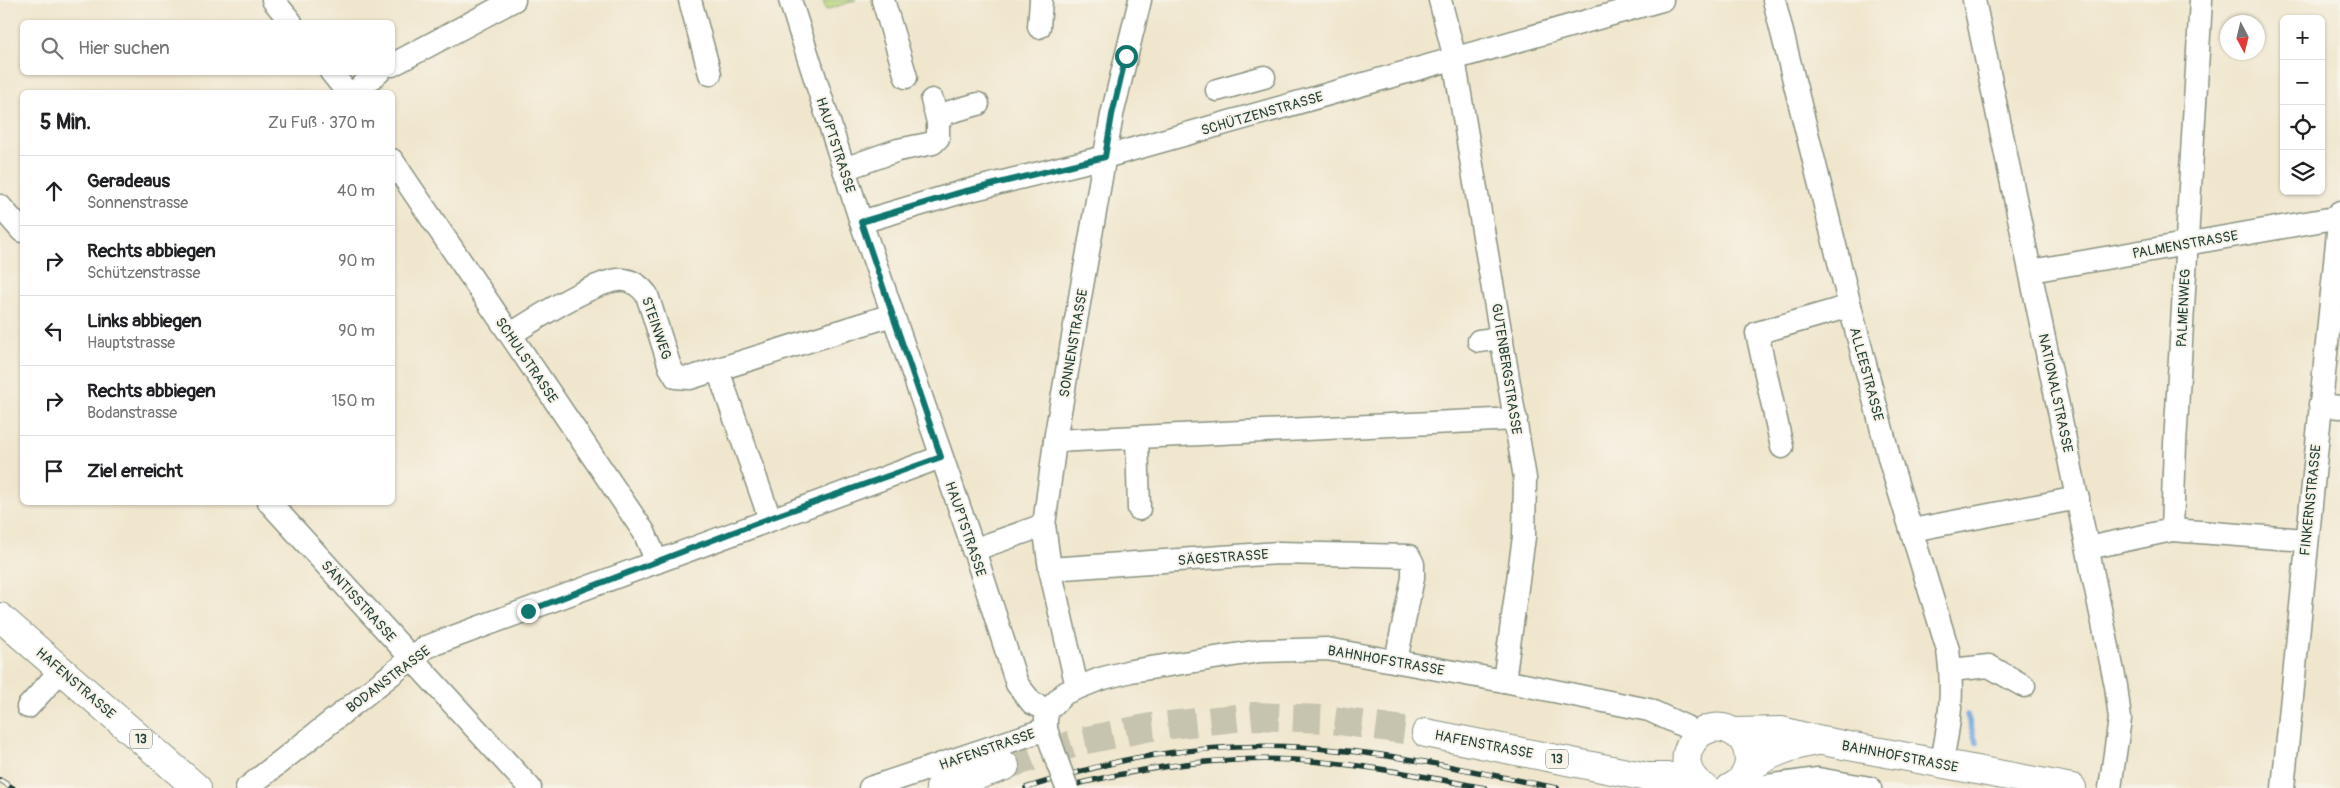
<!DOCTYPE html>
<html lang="de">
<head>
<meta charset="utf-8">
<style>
	:root { --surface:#fff; --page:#f6f6f6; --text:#202124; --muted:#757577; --line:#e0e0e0 }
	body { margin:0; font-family:Pangolin,sans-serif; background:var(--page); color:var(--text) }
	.controls { position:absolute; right:15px; top:15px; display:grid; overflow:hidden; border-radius:8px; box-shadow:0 1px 4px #0004 }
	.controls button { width:45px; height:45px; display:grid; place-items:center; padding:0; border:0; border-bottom:1px solid var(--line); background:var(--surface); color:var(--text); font:25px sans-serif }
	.compass { position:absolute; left:2220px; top:15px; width:45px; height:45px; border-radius:50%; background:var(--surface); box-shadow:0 1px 4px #0004; rotate:173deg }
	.stop { position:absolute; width:15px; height:15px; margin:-11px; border:4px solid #0f766e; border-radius:50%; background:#fff }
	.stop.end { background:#0f766e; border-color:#fff; box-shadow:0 1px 5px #0008 }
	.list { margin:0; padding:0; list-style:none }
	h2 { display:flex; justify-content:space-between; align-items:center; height:65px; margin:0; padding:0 20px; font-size:21px }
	h2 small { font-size:16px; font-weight:400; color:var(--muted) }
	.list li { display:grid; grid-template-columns:32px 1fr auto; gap:15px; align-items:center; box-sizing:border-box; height:70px; padding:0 20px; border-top:1px solid var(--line) }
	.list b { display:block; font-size:19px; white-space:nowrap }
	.list p { margin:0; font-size:16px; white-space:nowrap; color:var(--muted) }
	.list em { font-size:16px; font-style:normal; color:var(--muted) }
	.icon { flex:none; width:28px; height:28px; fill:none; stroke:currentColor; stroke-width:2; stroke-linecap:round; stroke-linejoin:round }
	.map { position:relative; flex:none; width:2340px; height:788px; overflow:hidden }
	.search { position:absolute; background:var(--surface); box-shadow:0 1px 4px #0004; left:20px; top:20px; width:375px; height:55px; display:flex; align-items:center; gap:12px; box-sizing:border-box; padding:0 18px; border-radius:8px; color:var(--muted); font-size:19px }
	.panel { position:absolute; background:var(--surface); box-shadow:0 1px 4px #0004; left:20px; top:90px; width:375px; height:415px; border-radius:8px }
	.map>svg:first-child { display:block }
</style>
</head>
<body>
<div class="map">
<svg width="2340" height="788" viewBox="0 0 2340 788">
	<rect width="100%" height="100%" fill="#f7f3e8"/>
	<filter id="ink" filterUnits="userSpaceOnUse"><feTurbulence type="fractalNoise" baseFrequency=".02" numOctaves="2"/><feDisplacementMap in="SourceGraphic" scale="10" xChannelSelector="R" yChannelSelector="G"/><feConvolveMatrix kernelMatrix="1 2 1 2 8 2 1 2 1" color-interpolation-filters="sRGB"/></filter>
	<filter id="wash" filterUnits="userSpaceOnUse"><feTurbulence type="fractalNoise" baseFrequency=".0096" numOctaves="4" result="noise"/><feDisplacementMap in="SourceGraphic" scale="20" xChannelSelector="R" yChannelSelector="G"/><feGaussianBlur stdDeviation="1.12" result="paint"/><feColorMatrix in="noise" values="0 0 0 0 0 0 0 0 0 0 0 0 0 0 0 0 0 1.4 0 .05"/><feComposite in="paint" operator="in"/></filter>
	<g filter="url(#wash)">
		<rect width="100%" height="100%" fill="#f0e6cd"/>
		<!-- green -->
		<polygon fill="#b8d67d" stroke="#6c8a58" points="823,0 856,0 826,10"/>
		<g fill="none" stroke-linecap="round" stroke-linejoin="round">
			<!-- stream -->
			<polyline stroke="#6fa6dd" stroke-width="5.5" points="1967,715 1976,742"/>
		</g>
	</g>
	<g filter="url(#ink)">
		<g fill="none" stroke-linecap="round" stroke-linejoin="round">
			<!-- major-tunnel -->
			<polyline stroke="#c6c4ae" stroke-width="28" stroke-dasharray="28 14" stroke-linecap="butt" points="1005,766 1082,741 1151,727 1254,716 1324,719 1426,733"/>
			<!-- minor casing -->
			<g stroke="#889280" stroke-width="25">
				<g id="minor">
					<polyline points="273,0 291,22"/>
					<polyline points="690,0 710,74"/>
					<polyline points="790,0 861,222 976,556 1017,684 1032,703 1048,710"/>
					<polyline points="883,0 906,77"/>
					<polyline points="1440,0 1452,47 1525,478 1524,537 1504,681"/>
					<path d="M1774,0L1850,306L1890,461L1948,650C1954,689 1950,725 1941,764"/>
					<polyline points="1974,0 2116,686 2120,719 2110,788"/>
					<polyline points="1039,27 1041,0"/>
					<polyline points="392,65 514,0"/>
					<polyline points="331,72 347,92"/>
					<polyline points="1217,90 1264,77"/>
					<polyline points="354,92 379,72"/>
					<polyline points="932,100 938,122"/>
					<polyline points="392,160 644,532 657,562"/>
					<polyline points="844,169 898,150 933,143 938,138 938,122 946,113 978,104"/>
					<polyline points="0,206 22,231"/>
					<polyline points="861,222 962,192 1105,157 1662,0"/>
					<polyline points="2031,271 2340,217"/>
					<path d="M511,334C534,320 600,276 625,280C635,282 642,288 647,295L670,367L676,377L690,378L892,315"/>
					<polyline points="1479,341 1502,338"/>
					<polyline points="718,370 770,519"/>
					<polyline points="2320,405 2340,407"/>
					<polyline points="1137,437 1139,509"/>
					<polyline points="1055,441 1516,419"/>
					<polyline points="1782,447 1757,333 1850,306"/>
					<polyline points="269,502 530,788"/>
					<polyline points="1912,530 2078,498"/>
					<polyline points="2172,530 2306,540"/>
					<polyline points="2088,548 2172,530 2175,444 2201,0"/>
					<polyline points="973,550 1044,525"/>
					<polyline points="1050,569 1279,553 1409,556 1413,564 1413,578 1396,660"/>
					<polyline points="1951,670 1989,666 2024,686"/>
					<polyline points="1077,687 1050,569 1044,525 1056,434 1112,115 1140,0"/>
					<polyline points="28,707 61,670"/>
					<polyline points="1058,764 1046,729 1046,719 1048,710 1065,693 1100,679 1131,671 1260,651 1327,649 1504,681 1649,710 1686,727 1697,735"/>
					<polyline points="1734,786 1759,787 1818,779 1870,788"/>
					<polyline points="247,788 426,647 941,457"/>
					<polyline points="870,788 1046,729"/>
					<polyline points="2283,788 2340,212"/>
				</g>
			</g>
			<!-- major casing -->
			<g stroke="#889280" stroke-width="30">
				<g id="major">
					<polyline points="0,617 197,788"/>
					<polyline points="1734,732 1782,731 1817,740 2072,788"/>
					<polyline points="1426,733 1647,777 1673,777 1689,773"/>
					<path d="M1748,769C1769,753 1790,746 1816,741"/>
					<polyline points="940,788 1005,766"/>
					<path d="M1705,788C1662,764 1703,706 1739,736C1746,742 1749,752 1749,761C1748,773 1741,783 1730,788"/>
				</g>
			</g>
			<!-- minor -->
			<use href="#minor" stroke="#fff" stroke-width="22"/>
			<!-- major -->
			<use href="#major" stroke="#fff" stroke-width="28"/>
			<!-- rail casing -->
			<g stroke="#1f3d34" stroke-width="5.5">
				<g id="rail">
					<polyline points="0,780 13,788"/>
					<path d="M1026,788C1062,777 1098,765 1136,758C1200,747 1271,743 1336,750C1410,756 1484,774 1557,788"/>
					<path d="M1061,788C1138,768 1215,756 1294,760C1358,763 1421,776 1485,788"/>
				</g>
			</g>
			<!-- rail -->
			<use href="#rail" stroke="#f7f3e8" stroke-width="4" stroke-dasharray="11" stroke-linecap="butt"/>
			<!-- minor-bridge casing -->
			<g stroke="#889280" stroke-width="25" stroke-linecap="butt">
				<polyline id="minor-bridge" points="1058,764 1067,788"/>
			</g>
			<!-- minor-bridge -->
			<use href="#minor-bridge" stroke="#fff" stroke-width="22"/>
		</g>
	</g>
	<g fill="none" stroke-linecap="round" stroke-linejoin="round" filter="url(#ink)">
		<!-- route -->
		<polyline stroke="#0f766e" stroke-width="6" points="528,611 770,518 941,457 861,222 962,192 1105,157 1112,115 1126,56"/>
	</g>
	<g text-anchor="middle" stroke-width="4" stroke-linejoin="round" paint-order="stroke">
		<!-- shield labels -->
		<g fill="#f7f3e8" stroke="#60746a" stroke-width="1">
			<rect x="130" y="729.5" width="22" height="19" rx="4"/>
			<rect x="1546" y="749.5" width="22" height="19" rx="4"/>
		</g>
		<g font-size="12" font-weight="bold" fill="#1f3d34">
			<text x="141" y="743">13</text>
			<text x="1557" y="763">13</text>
		</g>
		<!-- street labels -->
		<g font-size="14" fill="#1f3d34" stroke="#f7f3e8">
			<text transform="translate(1262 113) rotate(-16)" y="5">SCHÜTZENSTRASSE</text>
			<text transform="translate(836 145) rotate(72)" y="5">HAUPTSTRASSE</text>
			<text transform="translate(2185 244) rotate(-10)" y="5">PALMENSTRASSE</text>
			<text transform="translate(2183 308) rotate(-87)" y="5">PALMENWEG</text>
			<text transform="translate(657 328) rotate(71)" y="5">STEINWEG</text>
			<text transform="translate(1073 343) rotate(-80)" y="5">SONNENSTRASSE</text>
			<text transform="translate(527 360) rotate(56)" y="5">SCHULSTRASSE</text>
			<text transform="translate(1507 369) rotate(81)" y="5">GUTENBERGSTRASSE</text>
			<text transform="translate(1867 374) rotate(75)" y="5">ALLEESTRASSE</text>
			<text transform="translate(2056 393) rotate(78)" y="5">NATIONALSTRASSE</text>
			<text transform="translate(2310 500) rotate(-84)" y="5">FINKERNSTRASSE</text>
			<text transform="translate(966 529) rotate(71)" y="5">HAUPTSTRASSE</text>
			<text transform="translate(1223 557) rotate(-4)" y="5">SÄGESTRASSE</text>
			<text transform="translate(359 601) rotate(48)" y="5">SÄNTISSTRASSE</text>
			<text transform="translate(1386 660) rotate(10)" y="5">BAHNHOFSTRASSE</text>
			<text transform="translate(388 679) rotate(-37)" y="5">BODANSTRASSE</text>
			<text transform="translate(76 683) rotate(41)" y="5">HAFENSTRASSE</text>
			<text transform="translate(1484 744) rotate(11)" y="5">HAFENSTRASSE</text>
			<text transform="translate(987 749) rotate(-19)" y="5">HAFENSTRASSE</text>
			<text transform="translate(1900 756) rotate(11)" y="5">BAHNHOFSTRASSE</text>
		</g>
	</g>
</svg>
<div class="controls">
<button>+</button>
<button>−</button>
<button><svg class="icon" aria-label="locate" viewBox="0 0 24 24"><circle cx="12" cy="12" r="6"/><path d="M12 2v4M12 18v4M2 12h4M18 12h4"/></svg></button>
<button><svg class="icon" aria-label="layers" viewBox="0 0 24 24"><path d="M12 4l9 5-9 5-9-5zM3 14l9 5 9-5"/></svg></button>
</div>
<svg class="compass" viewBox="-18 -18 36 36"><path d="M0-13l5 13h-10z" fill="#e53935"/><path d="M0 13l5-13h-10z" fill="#757577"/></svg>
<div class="stop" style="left:1126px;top:56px"></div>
<div class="stop end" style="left:528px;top:611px"></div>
<div class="search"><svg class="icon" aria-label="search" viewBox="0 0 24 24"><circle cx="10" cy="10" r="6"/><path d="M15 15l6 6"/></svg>Hier suchen</div>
<section class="panel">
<h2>5 Min.<small>Zu Fuß · 370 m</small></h2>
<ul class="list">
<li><svg class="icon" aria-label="ahead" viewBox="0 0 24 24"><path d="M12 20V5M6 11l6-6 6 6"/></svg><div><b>Geradeaus</b><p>Sonnenstrasse</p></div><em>40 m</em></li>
<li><svg class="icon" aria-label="right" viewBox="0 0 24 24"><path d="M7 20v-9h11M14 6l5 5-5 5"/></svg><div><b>Rechts abbiegen</b><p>Schützenstrasse</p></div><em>90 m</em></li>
<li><svg class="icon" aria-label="left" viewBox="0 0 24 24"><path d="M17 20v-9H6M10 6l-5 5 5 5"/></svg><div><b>Links abbiegen</b><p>Hauptstrasse</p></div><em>90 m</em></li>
<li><svg class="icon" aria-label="right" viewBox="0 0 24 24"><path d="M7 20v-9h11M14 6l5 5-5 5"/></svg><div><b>Rechts abbiegen</b><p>Bodanstrasse</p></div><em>150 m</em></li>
<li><svg class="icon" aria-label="arrive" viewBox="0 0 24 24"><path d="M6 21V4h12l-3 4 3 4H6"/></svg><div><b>Ziel erreicht</b></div></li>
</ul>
</section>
</div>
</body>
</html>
